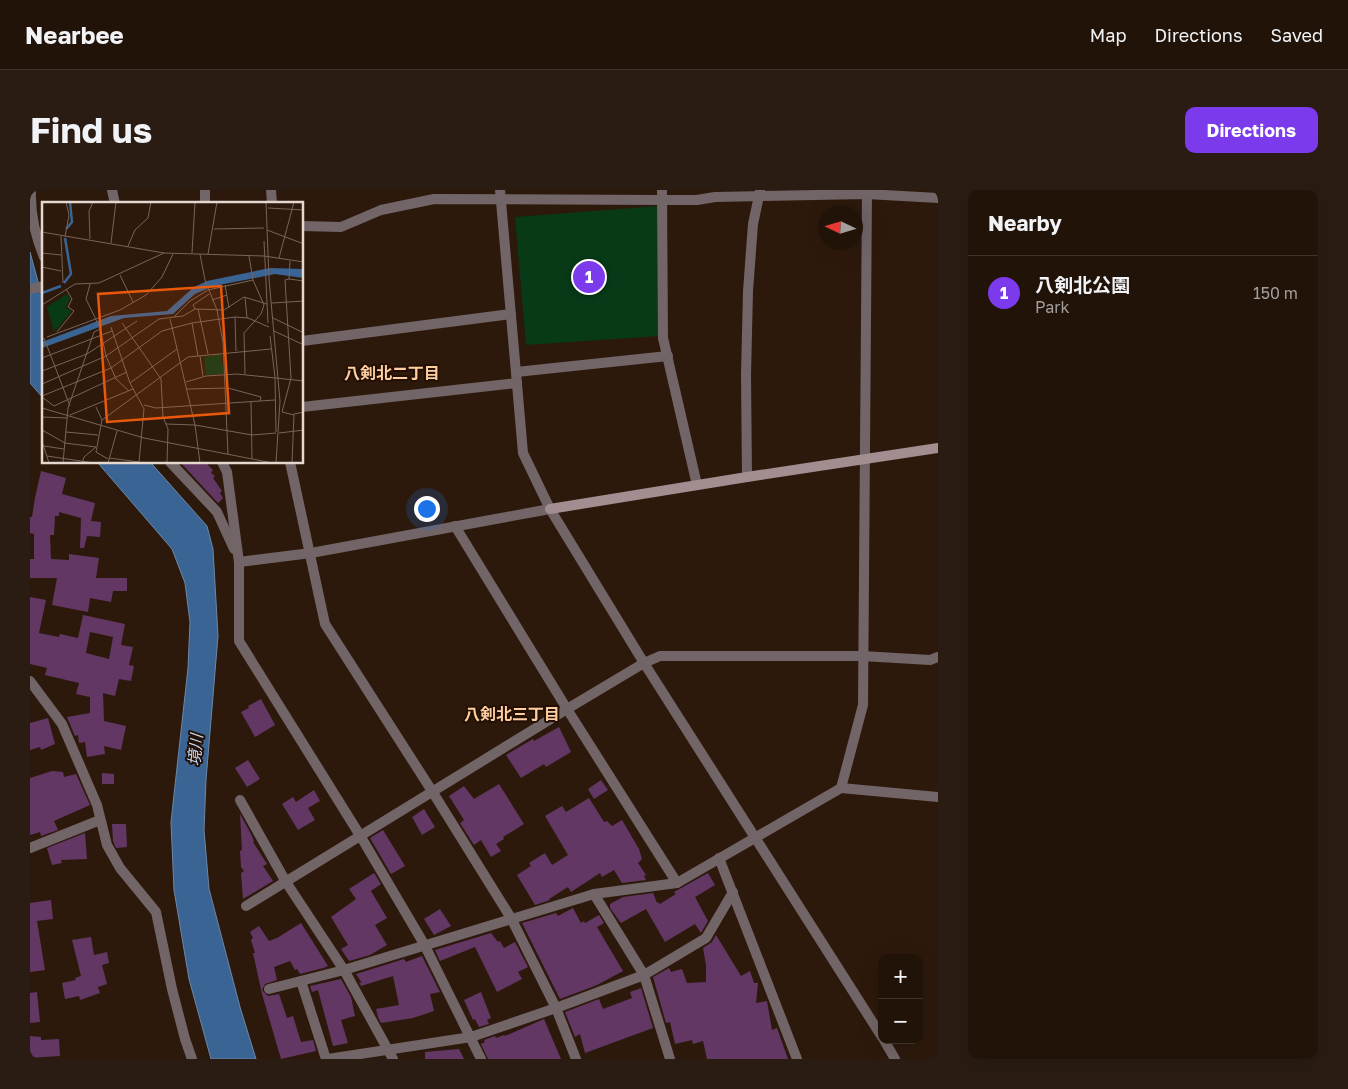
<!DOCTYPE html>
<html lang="en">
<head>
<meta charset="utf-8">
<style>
	:root { --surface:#221309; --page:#2a1c12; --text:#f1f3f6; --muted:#a29e9c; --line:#3f322a; --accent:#7c3aed }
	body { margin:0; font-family:"Golos Text","Noto Sans JP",sans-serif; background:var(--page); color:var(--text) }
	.controls { position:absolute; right:15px; bottom:15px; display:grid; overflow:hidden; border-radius:10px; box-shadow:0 5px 20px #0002 }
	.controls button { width:45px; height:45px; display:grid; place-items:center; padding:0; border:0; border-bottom:1px solid var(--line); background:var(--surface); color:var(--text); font:25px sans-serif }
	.compass { position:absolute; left:788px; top:15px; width:45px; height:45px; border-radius:50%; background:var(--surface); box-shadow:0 5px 20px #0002; rotate:274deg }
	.you { position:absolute; left:396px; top:318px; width:18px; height:18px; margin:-12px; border:4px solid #fff; border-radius:50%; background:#1a73e8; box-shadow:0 0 0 8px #1a73e833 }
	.badge { display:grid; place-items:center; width:32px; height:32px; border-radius:50%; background:var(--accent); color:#fff; font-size:16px; font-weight:700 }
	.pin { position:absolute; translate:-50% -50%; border:2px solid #fff; box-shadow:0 1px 5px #0006 }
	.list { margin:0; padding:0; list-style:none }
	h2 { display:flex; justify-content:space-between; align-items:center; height:65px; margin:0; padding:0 20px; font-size:21px }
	h2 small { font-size:16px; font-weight:400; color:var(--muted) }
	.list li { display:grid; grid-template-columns:32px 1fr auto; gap:15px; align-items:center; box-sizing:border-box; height:75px; padding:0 20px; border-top:1px solid var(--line) }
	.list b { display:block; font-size:19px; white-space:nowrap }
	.list p { margin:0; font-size:16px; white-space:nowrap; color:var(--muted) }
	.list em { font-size:16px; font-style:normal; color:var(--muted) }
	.map { position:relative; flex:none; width:908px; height:869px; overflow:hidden; border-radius:10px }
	header { display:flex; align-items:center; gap:30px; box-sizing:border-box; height:70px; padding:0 25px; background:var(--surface); border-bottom:1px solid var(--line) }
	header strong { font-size:24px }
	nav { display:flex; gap:28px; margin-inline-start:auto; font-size:18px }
	.intro { display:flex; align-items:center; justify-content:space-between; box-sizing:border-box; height:120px; padding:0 30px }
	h1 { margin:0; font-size:35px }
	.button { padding:12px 22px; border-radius:10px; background:var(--accent); color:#fff; font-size:18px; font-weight:700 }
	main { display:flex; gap:30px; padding:0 30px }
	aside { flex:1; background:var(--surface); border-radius:10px; box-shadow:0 5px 20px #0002 }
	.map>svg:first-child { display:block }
</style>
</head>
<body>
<header>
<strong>Nearbee</strong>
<nav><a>Map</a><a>Directions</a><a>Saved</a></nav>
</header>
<div class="intro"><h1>Find us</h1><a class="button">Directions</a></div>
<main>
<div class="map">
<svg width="908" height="869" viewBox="0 0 908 869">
	<rect width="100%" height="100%" fill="#2d190c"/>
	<!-- green -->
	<polygon fill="#083a17" points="628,16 629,146 496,155 485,27"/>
	<!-- water -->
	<g fill="#396493" stroke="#6d87a5">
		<polygon points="0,62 14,114 14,209 0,193"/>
		<polygon points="68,273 121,273 177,336 183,359 188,446 176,590 174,640 179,699 210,817 226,869 181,869 159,789 144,700 141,632 158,478 160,432 155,393 142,359"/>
	</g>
	<!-- building -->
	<g fill="#623764" fill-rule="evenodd">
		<polygon points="150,272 175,272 183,280 181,283 185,286 183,288 192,301 190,303 193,308 188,313"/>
		<polygon points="11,281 36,288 32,304 65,313 61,331 71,332 70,347 57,346 54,358 50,358 51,328 29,322 29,326 25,326 24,345 20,345 21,369 39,370 39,364 69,368 66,388 97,388 97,401 83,401 81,412 60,408 58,422 22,415 27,388 0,388 0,369 4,369 4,344 0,343 0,327 2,327 5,308"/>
		<path d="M0,407L16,410L9,443L29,447L30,444L48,448L53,425L95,434L91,455L103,457L99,475L104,476L101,491L89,489L85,506L73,503L74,531L96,536L91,560L74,556L75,564L57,567L55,552L49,553L48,545L45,546L37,527L60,523V507L46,504L49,493L15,485L17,478L0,474ZM60,442L83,447L79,469L56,463Z"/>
		<polygon points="231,509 245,535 225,547 211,522 219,518 218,516"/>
		<polygon points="18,528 25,554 11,560 10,557 0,560 0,533"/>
		<polygon points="529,537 541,562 516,577 514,574 491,588 476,565 503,549 504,551"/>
		<polygon points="218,570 230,589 217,597 205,578"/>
		<polygon points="22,581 33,582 34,587 46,584 60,615 24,631 28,640 11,646 10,642 0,645 0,588"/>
		<polygon points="72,583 84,584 84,594 72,594"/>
		<polygon points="571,590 578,600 564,609 558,599"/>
		<polygon points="469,594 494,634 473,647 474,649 466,654 471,661 461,667 451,650 444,655 430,633 434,630 419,606 434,596 444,609"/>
		<polygon points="284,600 290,611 278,618 285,630 268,640 252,614 263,607 266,612"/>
		<polygon points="559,608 574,632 577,631 582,636 592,630 609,659 612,669 608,673 616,685 614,686 616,690 592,693 584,680 572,687 570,683 541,702 538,697 519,709 520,710 505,715 487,685 501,676 499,673 515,663 522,675 538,665 515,626 532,616 536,622"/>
		<polygon points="394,619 405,637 392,645 382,627"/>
		<polygon points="210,624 221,644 224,651 223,652 237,674 233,676 243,691 213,709 211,683 214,681 211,677 210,661 212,660"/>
		<polygon points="82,634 96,634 97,657 86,658 83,651"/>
		<polygon points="353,640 375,676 361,684 340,648"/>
		<polygon points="55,643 57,669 31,670 32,673 22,675 17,658"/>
		<polygon points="344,683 351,694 341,701 357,728 345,735 357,755 340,765 319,771 311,759 318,755 301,727 326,709 319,699"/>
		<polygon points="678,683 685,695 665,707 678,731 671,743 665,734 635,752 616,719 591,733 580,718 580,714 593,707 623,703 627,713 628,712 630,714 646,704 644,702"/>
		<polygon points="21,710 23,729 7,731 15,780 0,782 0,713"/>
		<polygon points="543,718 551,733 554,731 555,733 569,725 574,733 567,737 593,781 567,795 530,809 492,733 526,723 528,726"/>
		<polygon points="410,719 421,736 404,745 394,729"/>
		<polygon points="271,733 298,776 293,778 270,784 267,779 265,780 260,771 244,777 247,790 235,794 232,800 238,806 249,804 257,828 263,826 271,852 283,850 286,861 251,869 232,804 223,763 225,763 221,750 223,748 220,742 229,736 239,751 247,748"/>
		<polygon points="461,743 468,752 470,751 474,758 485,752 498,777 488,782 492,789 467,802 445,757 410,771 405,760"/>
		<polygon points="686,745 711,786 720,781 724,793 728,793 726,813 737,811 742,840 747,838 758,869 677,869 673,851 663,854 662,850 645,854 640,832 636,833 623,787 639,778 641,782 652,779 657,793 676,792 676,775 673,758 682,752"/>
		<polygon points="61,747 64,765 77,762 79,773 72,775 77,794 68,797 70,803 50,810 49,806 35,809 32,793 46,790 45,788 51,786 42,750"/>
		<polygon points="392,766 410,802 400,804 404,821 383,828 351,833 348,827 346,819 369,815 363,786 331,796 329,792 332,793 326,784 374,769 376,772"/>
		<polygon points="311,789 321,807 325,826 311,830 318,853 303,856 288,800 282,802 280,796"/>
		<polygon points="611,798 623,838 555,863 550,844 545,847 535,822 569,809 573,819 602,808 600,802"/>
		<polygon points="7,802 10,832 0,833 0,803"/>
		<polygon points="451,802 461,828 457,830 459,834 449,837 445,829 443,830 434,810"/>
		<polygon points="514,829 531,869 458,869 451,854 455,852 454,850 465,846 466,848 474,845 475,846"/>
		<polygon points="0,846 11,847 11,850 29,849 30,866 0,868"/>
		<polygon points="429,859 434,869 395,869 395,862"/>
	</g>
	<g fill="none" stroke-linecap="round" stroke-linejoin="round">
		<!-- street -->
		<g stroke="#726567" stroke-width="10">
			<path d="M1,0C0,24 5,45 14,67"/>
			<polyline points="82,0 85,14"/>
			<polyline points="241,0 242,14"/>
			<polyline points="470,0 493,263 520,319 614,473 852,847"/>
			<polyline points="632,0 633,148 667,295"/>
			<polyline points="175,14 175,0"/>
			<polyline points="272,36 311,37 351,20 404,9 632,10 667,10 685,7 837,4 908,8"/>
			<polyline points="0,99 14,96"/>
			<polyline points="272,151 481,124"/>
			<polyline points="486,182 638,166"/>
			<polyline points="272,217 487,193"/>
			<polyline points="140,272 187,322 204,359"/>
			<polyline points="192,272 197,282 209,372 209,451 331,647 394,754 451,869"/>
			<polyline points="260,272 295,434 402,601 481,728 526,818 546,869"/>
			<polyline points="717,287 716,185 718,101 723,34 730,1"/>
			<polyline points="425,336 537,519 647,693"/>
			<polyline points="209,372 281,363 520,319"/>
			<polyline points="0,491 32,534 67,615 77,655 90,678 126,722 142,799 155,849 162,869"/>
			<polyline points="811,598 833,515 837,0"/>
			<polyline points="210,610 256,692 314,780 363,869"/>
			<polyline points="0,658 70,630"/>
			<polyline points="689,668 767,869"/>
			<polyline points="564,704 614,785 640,869"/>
			<polyline points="216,716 537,519 614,473 630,466 832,466 900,470 908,467"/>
			<polyline points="271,791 296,869"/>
			<polyline points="239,799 314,780 564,704 647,693 811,598 908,607"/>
			<polyline points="854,850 865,869"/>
			<polyline points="298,869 441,847 526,818 614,785 676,748 703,702"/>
		</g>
		<!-- secondary -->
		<polyline stroke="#a28d91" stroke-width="10" points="520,319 717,287 908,258"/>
	</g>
	<g text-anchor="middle" stroke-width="4" stroke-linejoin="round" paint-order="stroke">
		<!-- neighbourhood labels -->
		<g font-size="16" font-weight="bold" fill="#fdcea0" stroke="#230f04">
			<text x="362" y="189">八剣北二丁目</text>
			<text x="482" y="530">八剣北三丁目</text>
		</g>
		<!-- water labels -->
		<g font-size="16" font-style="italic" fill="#c4ddfa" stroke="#230f04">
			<text transform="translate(165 560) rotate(-85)" y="6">境川</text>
		</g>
	</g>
	<!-- overview -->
	<g transform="translate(12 12)">
		<rect width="261" height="261" fill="#2d190c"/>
		<path d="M25,92L28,97L23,106L30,109L12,130L5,105ZM179,152L182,172L164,173L162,155Z" fill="#083a17"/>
		<path d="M228,66L261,67V76L233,72L172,84L153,92L131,112L82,116L0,146V140L69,114L125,109L152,85L165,79Z" fill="#396493"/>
		<path fill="none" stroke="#396493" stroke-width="2.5" d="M24,27L30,20L28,0M22,81L29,72L23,36M0,91L19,84"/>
		<path fill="none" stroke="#77655a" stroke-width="1" d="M224,0L227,77L238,199L234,261M226,6L262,8M172,27L222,26M225,28L262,42M0,30L122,51L222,54L262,60M19,34L21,81M23,35L27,13L24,0M48,37L47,9L51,0M222,39L226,121M69,41L74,0M86,44L93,28L106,16L109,0M0,51L19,53M150,51L153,0M158,52L163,78L175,108L181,140L186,252M166,52L175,0M237,56L252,0M248,59L247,77L243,78L249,176L240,210L252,213M0,65L19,69M78,73L91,100M247,77L262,79M48,82L44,97L58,126L64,154L74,177L87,189M183,83L187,106M203,95L205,116M170,98L185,93M230,101L262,99M0,103L33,82L57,81L122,51M153,107L151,103L167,92M156,107L166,152M132,115L148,99L166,88L211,78M193,115L194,149M231,116L262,131M128,117L153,223L158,261M80,121L119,177L121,215L126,227L125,261M150,121L156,154M232,129L262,143M15,130L32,109L26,105L30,97L24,87M228,134L233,175L234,230M5,135L78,108L104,93L120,75L131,52M2,136L28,204M158,154L161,174M0,156L70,129M0,169L45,152L95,119M203,172L202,131L219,112L222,103L211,78L207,54M144,180L164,174L195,172L262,179M88,181L135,147M0,182L64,154L117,117L141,114L153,107L182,108L202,95L225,102M145,187L186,186L219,195L218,199M0,194L69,166L120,129L150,121L193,115L206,116L227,125M0,195L12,204L85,170M209,200L210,257M102,203L114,206L233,198M54,205L60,218L54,250L66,257M0,206L102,236L231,261M28,213L91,187M0,215L25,216M60,218L146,155L229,147M124,222L153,223L210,233L234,231M0,228L23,241L54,245M24,230L56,233M237,231L262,228M0,239L7,261M2,244L22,247M5,254L52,261M67,256L97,260L102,207L88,181L69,125M21,261L26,206L52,130L58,127M40,261L42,255L54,245M66,261L75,229M250,261L252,212L262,210"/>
		<path fill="#e8590c" fill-opacity="0.15" stroke="#e8590c" stroke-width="2.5" d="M179,84L187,211L65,220L56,92Z"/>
		<rect width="261" height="261" fill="none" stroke="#e6d8cf" stroke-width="2.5"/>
	</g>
</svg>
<div class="controls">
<button>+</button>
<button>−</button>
</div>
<svg class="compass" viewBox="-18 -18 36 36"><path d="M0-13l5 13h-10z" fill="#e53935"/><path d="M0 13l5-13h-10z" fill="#a29e9c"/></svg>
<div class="you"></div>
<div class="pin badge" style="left:559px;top:87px">1</div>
</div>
<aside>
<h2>Nearby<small></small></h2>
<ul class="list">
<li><span class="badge">1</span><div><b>八剣北公園</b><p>Park</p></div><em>150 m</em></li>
</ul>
</aside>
</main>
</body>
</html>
